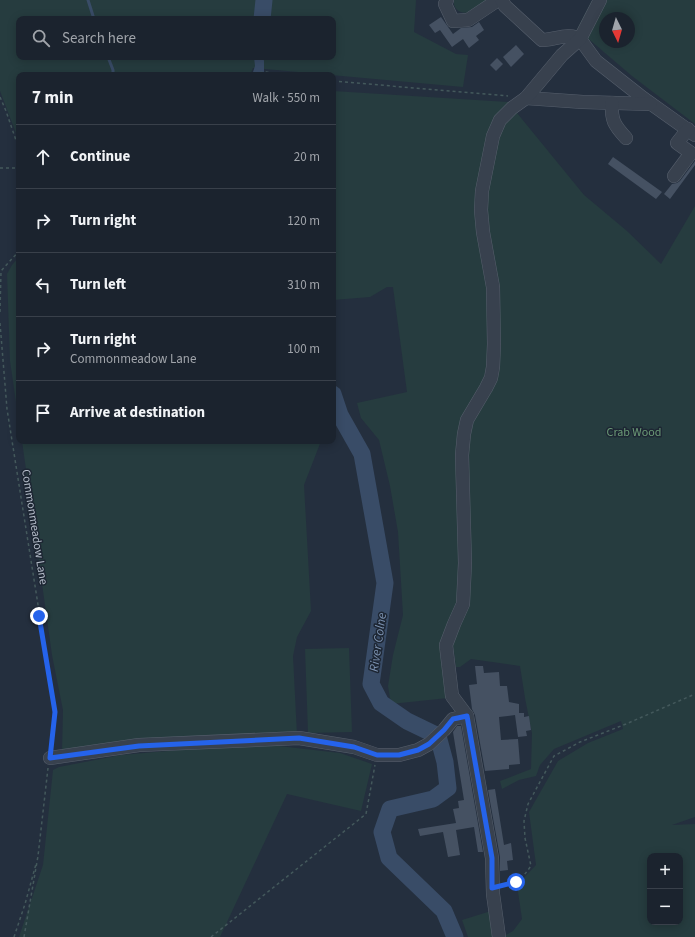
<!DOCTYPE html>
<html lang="en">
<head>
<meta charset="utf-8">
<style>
	:root { --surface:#1b232e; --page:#242b36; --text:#f1f3f6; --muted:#a0a4aa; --line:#39404a }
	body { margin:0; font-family:"Source Sans 3",sans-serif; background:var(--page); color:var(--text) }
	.controls { position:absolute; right:12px; bottom:12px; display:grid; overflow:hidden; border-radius:8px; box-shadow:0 2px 10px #0003 }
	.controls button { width:36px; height:36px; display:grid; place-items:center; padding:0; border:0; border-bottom:1px solid var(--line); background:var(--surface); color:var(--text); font:20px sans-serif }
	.compass { position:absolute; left:599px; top:12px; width:36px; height:36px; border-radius:50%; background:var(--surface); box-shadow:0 2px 10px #0003; rotate:175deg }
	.stop { position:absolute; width:12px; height:12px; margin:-9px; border:3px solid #2563eb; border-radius:50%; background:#fff }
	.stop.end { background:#2563eb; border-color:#fff; box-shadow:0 1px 4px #0008 }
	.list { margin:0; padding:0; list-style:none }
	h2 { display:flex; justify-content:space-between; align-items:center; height:52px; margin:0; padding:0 16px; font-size:17px }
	h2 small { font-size:13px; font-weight:400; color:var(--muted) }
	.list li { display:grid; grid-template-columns:26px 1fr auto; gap:12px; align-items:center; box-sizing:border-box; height:64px; padding:0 16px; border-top:1px solid var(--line) }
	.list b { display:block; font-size:15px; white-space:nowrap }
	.list p { margin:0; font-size:13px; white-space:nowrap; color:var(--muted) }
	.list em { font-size:13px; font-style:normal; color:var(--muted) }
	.icon { flex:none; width:22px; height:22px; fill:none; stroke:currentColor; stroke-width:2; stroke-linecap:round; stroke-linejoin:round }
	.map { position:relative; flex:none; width:695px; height:937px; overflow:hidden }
	.search { position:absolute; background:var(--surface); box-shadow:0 2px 10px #0003; left:16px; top:16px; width:320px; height:44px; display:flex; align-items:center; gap:10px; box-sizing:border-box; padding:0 14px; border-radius:8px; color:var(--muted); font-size:15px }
	.panel { position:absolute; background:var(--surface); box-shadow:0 2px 10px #0003; left:16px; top:72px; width:320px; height:372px; border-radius:8px }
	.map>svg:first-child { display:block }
</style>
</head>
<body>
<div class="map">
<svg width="695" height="937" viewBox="0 0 695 937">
	<rect width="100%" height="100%" fill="#242f3e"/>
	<!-- green -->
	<g fill="#263c3f" fill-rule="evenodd">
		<path d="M0,0H416L414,32L456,54L468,55L463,87L253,68L250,75H19V141L0,91ZM19,19H333V57H19Z"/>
		<path d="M454,0H489C483,4 478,9 472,11C463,16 452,10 454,0Z"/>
		<path d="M592,0H695V124L632,76L577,29ZM605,18H629V42H605Z"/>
		<path d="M333,91L508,102L584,195L627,231L661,264L695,206V817L672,825L695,824V937H502L513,931L522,919L517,885L536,865L529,812L558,761L588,743L623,729L621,721L554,749L540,765L536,776L519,780L502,789L500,781L531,769L532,733L525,698L520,666L471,659L460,667H456L453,645L454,633L448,698L391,704L388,686L393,655L403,615L398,532L390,486L379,440L361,418L357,403L407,392L393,287H387L370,297L333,300ZM650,856H680V922H650Z"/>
		<polygon points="19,257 19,423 10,361 7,274 12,265"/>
		<polygon points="22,441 321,441 304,485 311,611 297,637 293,656 297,735 62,752 63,710 52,655"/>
		<polygon points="349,648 352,732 308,733 305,649"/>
		<polygon points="270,745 340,753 372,764 361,811 287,794 220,937 19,937 43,865 53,770 59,767 121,755 191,749"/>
		<polygon points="491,911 495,937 468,937 462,920"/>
	</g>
	<!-- water -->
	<polygon fill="#394c67" points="254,57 263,57 264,61 264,75 252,75 255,66"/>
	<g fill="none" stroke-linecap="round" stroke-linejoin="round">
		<!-- stream -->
		<g stroke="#394c67" stroke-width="3">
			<polyline points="88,0 94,19"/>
			<polyline points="108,57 113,70 113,75"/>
		</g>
		<!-- river -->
		<g stroke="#394c67" stroke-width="17">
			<polyline points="262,19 264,0"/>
			<polyline points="333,394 340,415 362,454 385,583 371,684 381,703 407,721 438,736 445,762 448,788 433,799 390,809 382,832 389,858 444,911 455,937"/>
		</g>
	</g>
	<!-- building -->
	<g fill="#455162">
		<polygon points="441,17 453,34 461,28 472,27 479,22 484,30 476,36 479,40 469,48 463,39 452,47 440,30 435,33 429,25"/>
		<polygon points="516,45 524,54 511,67 503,57"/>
		<polygon points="497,58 503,64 496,71 490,65"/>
		<polygon points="613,157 662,192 656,199 608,164"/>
		<polygon points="695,161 695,165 670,199 664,194 672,184 677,183 680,181"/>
		<polygon points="475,666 483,666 484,673 499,672 500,686 507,686 509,702 519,704 519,713 524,713 524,717 529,716 531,730 526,731 527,736 518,737 515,715 499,717 501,740 518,739 520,764 509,765 509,769 485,771 475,715 472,709 469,685 477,684"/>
		<polygon points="457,726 461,726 483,852 478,852 474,827 456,830 460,855 448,857 443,832 420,836 418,829 456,823 453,809 459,808 458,801 464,800 453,732"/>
		<polygon points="495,789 504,845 511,843 513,860 507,861 508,870 500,871 500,857 488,790"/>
	</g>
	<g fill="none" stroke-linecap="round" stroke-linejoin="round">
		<!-- minor casing -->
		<g stroke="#565f6c" stroke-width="14">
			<g id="minor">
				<polyline points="447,0 445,4 453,21 468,20 498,0"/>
				<path d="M502,0L505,6L542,40C554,40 569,32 580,39L596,61L643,98L695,135"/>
				<polyline points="526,98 583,102 650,104"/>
				<path d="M612,103C611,120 614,125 626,138"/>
				<polyline points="674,176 691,153 677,143 688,129"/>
				<polyline points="50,758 139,745 299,738 354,747 377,755 399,755 418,750 429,744 444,730 453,719 467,716"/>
				<polyline points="499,937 493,894 492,858 467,716 452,696 446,645 454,624 463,604 465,563 462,455 464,434 467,420 486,388 491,378 493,367 494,344 493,287 483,232 481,210 482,191 493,136 500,120 512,108 526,98 562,55 580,39 600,0"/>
			</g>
		</g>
		<!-- path -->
		<g stroke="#44595c" stroke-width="1.5" stroke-dasharray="3 3" stroke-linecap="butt">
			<polyline points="249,75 250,73 266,72 284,75"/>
			<polyline points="333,81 508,96"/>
			<polyline points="0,97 6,111 19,149"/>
			<polyline points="0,168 19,168"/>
			<polyline points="0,312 1,271 19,251"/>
			<polyline points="0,323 7,409 55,712 51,746"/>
			<path d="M504,885C521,881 521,879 531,866L525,838L524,821L528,804L554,756L580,742L626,724L695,694"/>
			<polyline points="14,937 25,904 36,864"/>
			<polyline points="24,937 38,856 48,768"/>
			<polyline points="211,937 366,814 375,765"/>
		</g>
		<!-- minor -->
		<use href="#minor" stroke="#38414e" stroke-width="13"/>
	</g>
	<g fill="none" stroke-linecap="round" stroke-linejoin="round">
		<!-- route -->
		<polyline stroke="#2563eb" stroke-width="5" points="39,616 55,712 50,758 139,746 299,738 354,747 377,755 399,755 418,750 429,744 444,730 453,719 467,716 492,858 492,888 516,882"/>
	</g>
	<g text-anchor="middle" stroke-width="3" stroke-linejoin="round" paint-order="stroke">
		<!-- park labels -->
		<g font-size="12" fill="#6b9a76" stroke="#1d2633">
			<text x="634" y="436">Crab Wood</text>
		</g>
		<!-- street labels -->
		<g font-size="12" fill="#b4bcc9" stroke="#1d2633">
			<text transform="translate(35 527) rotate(81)" y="4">Commonmeadow Lane</text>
		</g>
		<!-- water labels -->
		<g font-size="13" font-style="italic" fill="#7c92b1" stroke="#1d2633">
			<text transform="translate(377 642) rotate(-82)" y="5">River Colne</text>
		</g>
	</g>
</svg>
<div class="controls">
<button>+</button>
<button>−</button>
</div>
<svg class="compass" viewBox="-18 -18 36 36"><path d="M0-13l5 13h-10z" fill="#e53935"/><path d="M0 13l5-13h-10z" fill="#a0a4aa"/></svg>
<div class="stop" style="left:516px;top:882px"></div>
<div class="stop end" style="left:39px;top:616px"></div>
<div class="search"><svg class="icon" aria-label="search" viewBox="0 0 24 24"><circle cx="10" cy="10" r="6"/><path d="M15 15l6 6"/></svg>Search here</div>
<section class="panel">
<h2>7 min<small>Walk · 550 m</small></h2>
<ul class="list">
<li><svg class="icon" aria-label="ahead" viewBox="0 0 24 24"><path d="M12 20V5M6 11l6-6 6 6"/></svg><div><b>Continue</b></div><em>20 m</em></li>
<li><svg class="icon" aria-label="right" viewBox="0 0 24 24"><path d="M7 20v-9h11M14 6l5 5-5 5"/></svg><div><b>Turn right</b></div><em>120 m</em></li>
<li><svg class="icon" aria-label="left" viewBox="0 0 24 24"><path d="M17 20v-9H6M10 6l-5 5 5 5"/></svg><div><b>Turn left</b></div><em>310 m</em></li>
<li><svg class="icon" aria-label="right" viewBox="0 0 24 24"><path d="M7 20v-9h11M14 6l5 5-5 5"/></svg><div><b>Turn right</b><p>Commonmeadow Lane</p></div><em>100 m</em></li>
<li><svg class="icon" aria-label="arrive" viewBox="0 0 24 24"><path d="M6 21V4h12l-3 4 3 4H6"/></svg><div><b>Arrive at destination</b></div></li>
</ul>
</section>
</div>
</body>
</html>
